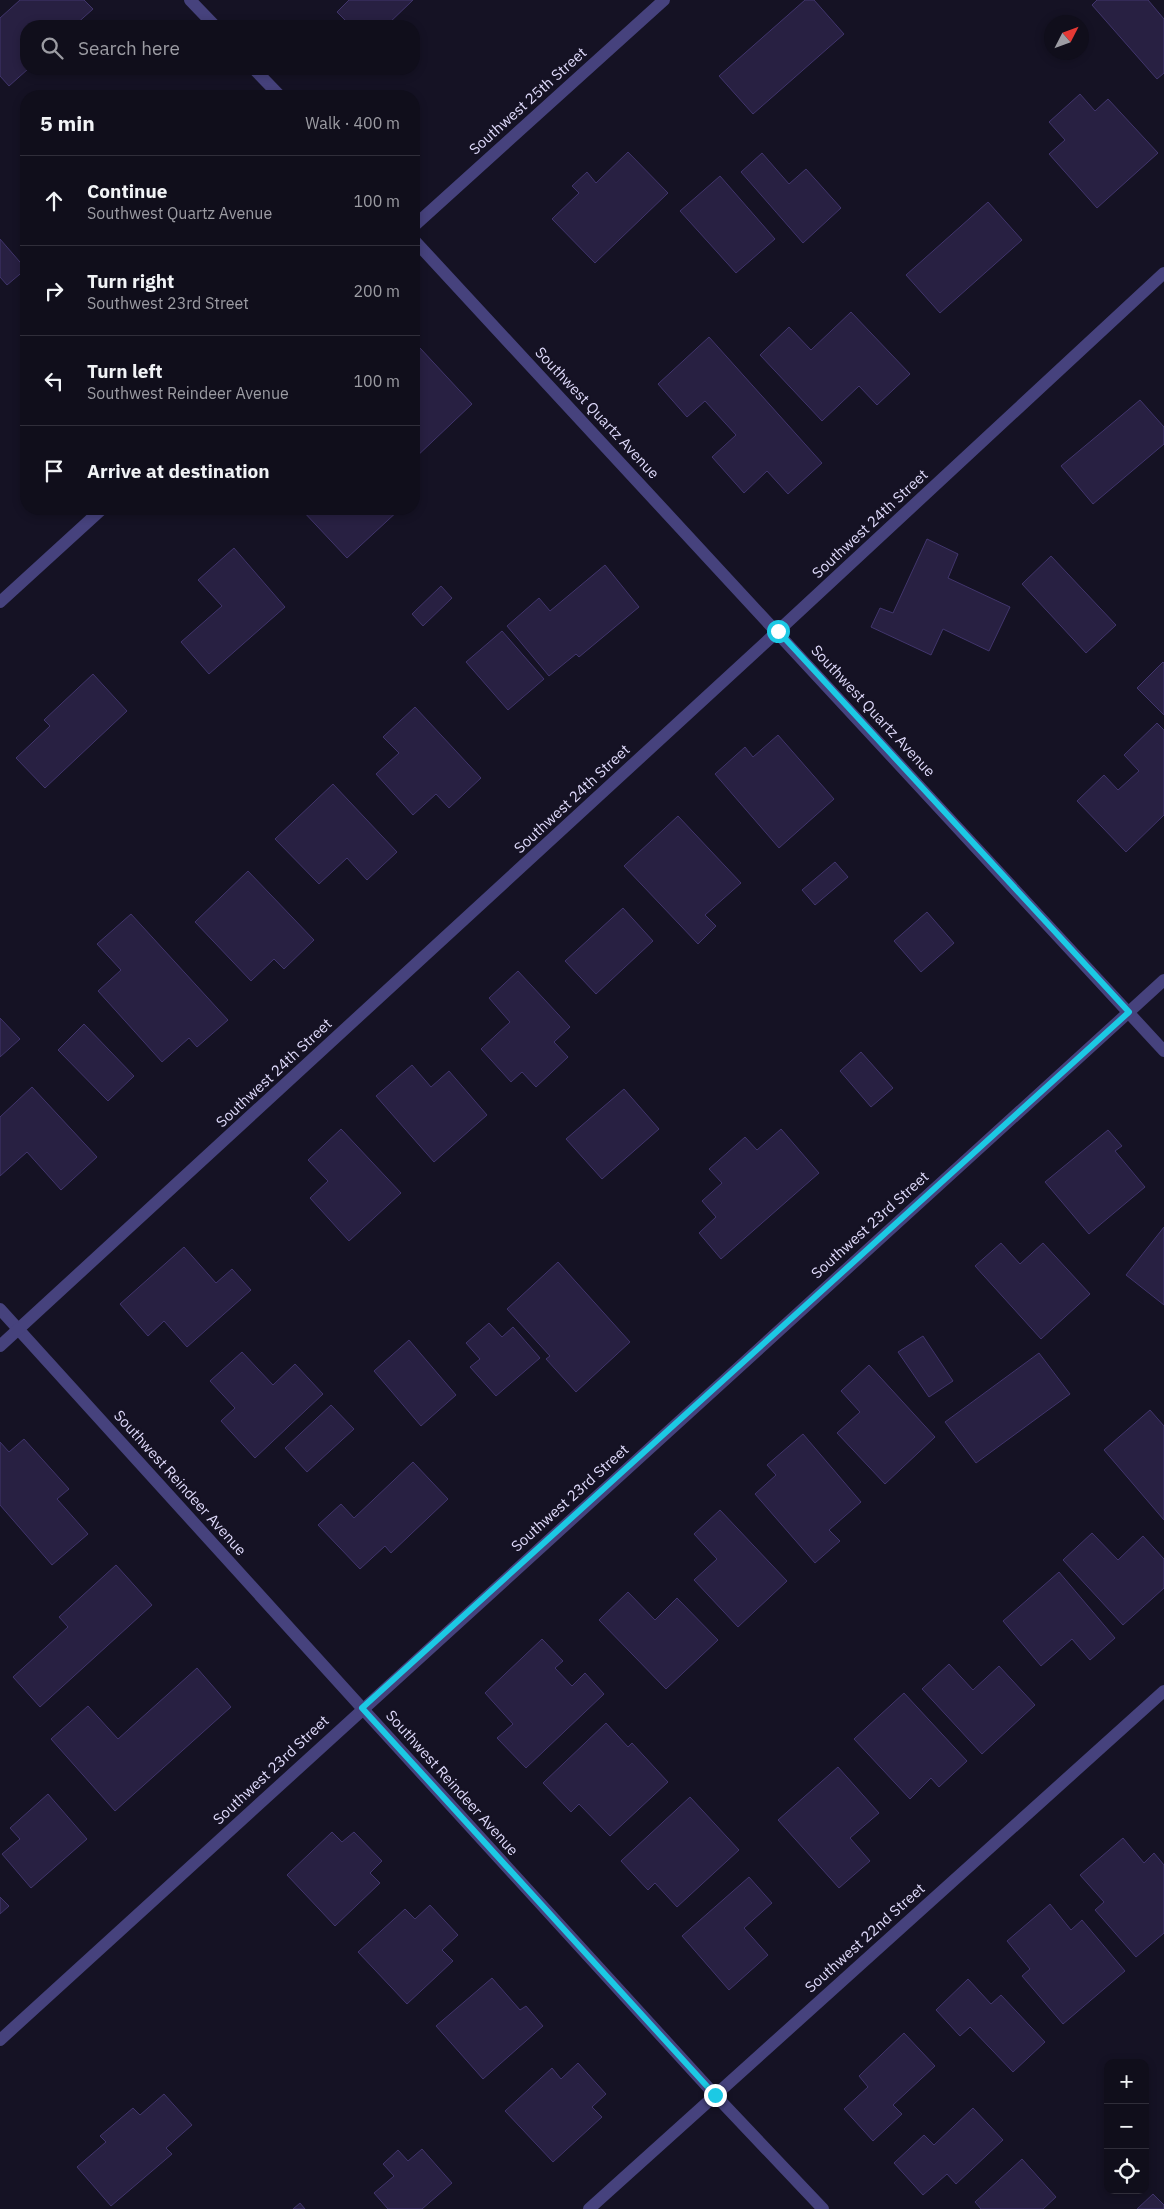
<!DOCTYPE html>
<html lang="en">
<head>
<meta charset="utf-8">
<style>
	:root { --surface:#100e1b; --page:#191724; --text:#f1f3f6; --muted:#9c9ca3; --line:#302e3a }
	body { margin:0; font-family:"IBM Plex Sans",sans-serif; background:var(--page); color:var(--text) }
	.controls { position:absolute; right:15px; bottom:15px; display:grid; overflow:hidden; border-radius:10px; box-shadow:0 2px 8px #0003 }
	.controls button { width:45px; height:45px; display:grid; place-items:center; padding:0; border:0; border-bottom:1px solid var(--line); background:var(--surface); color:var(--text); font:25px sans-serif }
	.compass { position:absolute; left:1044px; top:15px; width:45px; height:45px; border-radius:50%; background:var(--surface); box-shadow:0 2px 8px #0003; rotate:48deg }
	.stop { position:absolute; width:15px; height:15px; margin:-11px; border:4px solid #1cc9e4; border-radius:50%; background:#fff }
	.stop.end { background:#1cc9e4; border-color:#fff; box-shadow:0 1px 5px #0008 }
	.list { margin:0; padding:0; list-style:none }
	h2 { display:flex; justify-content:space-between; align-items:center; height:65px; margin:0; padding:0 20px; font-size:21px }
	h2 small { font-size:16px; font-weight:400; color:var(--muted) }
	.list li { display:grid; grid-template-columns:32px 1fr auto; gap:15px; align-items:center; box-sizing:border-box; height:90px; padding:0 20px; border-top:1px solid var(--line) }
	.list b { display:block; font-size:19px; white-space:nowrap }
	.list p { margin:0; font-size:16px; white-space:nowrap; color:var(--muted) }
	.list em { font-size:16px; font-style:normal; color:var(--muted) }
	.icon { flex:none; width:28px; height:28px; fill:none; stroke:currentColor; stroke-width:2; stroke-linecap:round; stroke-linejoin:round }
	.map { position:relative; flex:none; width:1164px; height:2209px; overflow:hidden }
	.search { position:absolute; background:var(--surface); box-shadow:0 2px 8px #0003; left:20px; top:20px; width:400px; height:55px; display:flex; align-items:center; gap:12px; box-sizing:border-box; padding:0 18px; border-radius:20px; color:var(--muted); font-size:19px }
	.panel { position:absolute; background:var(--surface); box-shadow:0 2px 8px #0003; left:20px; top:90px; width:400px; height:425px; border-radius:20px }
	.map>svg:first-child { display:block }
</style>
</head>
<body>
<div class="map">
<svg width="1164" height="2209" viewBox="0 0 1164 2209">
	<rect width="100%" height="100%" fill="#151224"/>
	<!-- building -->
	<g fill="#282042" stroke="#41356c">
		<polygon points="20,0 84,0 93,9 74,26 26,26 26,69 28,69 9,86 0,76 0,18"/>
		<polygon points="349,0 413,0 386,26 351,26 337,12"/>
		<polygon points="805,0 814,0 844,34 753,114 719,76"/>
		<polygon points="1097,0 1148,0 1164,19 1164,73 1157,79 1092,5"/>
		<polygon points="1080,94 1095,111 1108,99 1158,153 1097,208 1049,154 1065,140 1049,122"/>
		<polygon points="628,152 668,193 595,263 552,219 579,193 572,186 587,172 596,183"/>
		<polygon points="762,153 789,184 806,169 841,208 803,243 741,172"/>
		<polygon points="720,176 775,239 736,273 680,211"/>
		<polygon points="988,202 1022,240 940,313 906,275"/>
		<polygon points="0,239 26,269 7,285 0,277"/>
		<polygon points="851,312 910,374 877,405 859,386 822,421 760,355 789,327 811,350"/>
		<polygon points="709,337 822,463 788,494 767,471 744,493 712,457 736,435 705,401 687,417 658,384"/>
		<polygon points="420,348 472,404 414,459 414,354"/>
		<polygon points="1140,400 1164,427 1164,444 1093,504 1061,466"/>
		<polygon points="301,509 400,509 347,558"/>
		<polygon points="927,539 958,554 948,578 1010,607 989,651 943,629 931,655 871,627 880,608 893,613"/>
		<polygon points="234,548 285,607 209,674 181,642 222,606 198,580"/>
		<polygon points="1051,556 1116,625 1086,653 1022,584"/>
		<polygon points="605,565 639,607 579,657 576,654 549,676 507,626 539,598 550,611"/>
		<polygon points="441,586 452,598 423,626 412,614"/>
		<polygon points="502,631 544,679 508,710 466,662"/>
		<polygon points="1163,662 1164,663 1164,715 1137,688"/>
		<polygon points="93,674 127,711 45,788 16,758 50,726 44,720"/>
		<polygon points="415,707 481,778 449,808 436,794 413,815 376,774 399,753 383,737"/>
		<polygon points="1157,723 1164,730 1164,815 1126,852 1077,801 1104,775 1118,790 1139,771 1124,755"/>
		<polygon points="778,735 834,799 779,848 715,774 745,747 753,757"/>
		<polygon points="333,784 397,852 367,880 347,858 319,884 275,839"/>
		<polygon points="678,816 741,883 705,915 716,926 698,944 624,866"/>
		<polygon points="835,862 848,877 815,905 802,890"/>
		<polygon points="248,871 314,940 284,969 274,959 251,981 195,922"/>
		<polygon points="623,908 653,941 596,994 565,961"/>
		<polygon points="927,912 954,943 921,972 894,941"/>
		<polygon points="131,914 228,1020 197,1047 189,1038 162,1062 98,991 121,970 97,944"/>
		<polygon points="518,971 570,1027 554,1042 568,1057 536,1087 522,1072 511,1082 481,1049 510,1022 489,998"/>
		<polygon points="0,1018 20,1039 0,1057"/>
		<polygon points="84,1024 134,1076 108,1101 58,1050"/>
		<polygon points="861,1052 893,1088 871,1107 840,1071"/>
		<polygon points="412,1065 431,1087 449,1071 487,1115 434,1162 376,1096"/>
		<polygon points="32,1087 97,1157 61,1190 27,1152 0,1176 0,1117"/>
		<polygon points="624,1089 659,1129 602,1179 566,1139"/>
		<polygon points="341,1129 401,1193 349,1241 310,1198 328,1181 308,1160"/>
		<polygon points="781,1129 819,1173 721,1259 699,1233 716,1217 702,1201 722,1183 709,1169 745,1137 757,1150"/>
		<polygon points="1108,1130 1122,1146 1115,1151 1145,1187 1089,1234 1045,1182"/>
		<polygon points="1164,1227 1164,1305 1126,1275"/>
		<polygon points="1001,1243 1020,1264 1043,1243 1090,1294 1041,1339 975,1266"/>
		<polygon points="184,1247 216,1283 232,1269 251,1290 187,1347 164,1321 148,1336 120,1304"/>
		<polygon points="558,1262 630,1342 576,1392 546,1359 550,1356 507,1309"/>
		<polygon points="489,1323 502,1337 513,1327 540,1358 496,1396 470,1367 480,1359 466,1343"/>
		<polygon points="923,1336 953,1381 929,1397 898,1352"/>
		<polygon points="409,1340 456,1395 421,1426 374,1371"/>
		<polygon points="242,1352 273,1385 295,1364 323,1394 255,1458 221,1421 235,1408 210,1381"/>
		<polygon points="1039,1353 1070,1394 976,1463 945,1422"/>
		<polygon points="869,1365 935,1437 885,1484 837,1433 860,1412 841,1391"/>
		<polygon points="331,1405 354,1429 307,1472 285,1448"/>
		<polygon points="1150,1410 1164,1426 1164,1520 1104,1450"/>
		<polygon points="803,1434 861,1502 829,1530 840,1541 815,1563 755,1494 776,1475 767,1465"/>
		<polygon points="24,1439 69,1489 57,1499 88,1534 52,1565 0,1505 0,1442 9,1452"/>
		<polygon points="413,1462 448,1499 391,1553 385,1546 360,1569 318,1525 341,1504 354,1518"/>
		<polygon points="720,1510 787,1581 738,1627 694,1580 717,1559 694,1534"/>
		<polygon points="1092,1533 1118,1560 1143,1536 1164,1559 1164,1588 1123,1625 1063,1560"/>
		<polygon points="116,1565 152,1605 40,1707 13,1677 68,1627 59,1617"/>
		<polygon points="1059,1572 1115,1638 1090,1660 1072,1639 1041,1666 1003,1621"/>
		<polygon points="628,1592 655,1620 677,1598 718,1640 666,1689 599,1620"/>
		<polygon points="542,1639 563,1661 555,1668 572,1686 585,1673 604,1694 526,1768 497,1738 513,1724 485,1693"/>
		<polygon points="949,1664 973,1690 999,1666 1035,1705 982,1754 922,1689"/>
		<polygon points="197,1668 231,1707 115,1811 51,1739 88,1706 118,1739"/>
		<polygon points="904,1693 967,1761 939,1787 931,1778 910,1799 854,1739"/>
		<polygon points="606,1723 628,1747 632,1743 668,1782 610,1836 579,1804 571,1812 543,1783"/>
		<polygon points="838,1767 879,1813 850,1838 870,1861 839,1888 778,1820"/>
		<polygon points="48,1794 87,1839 31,1888 2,1854 20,1839 10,1828"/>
		<polygon points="690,1797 739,1850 677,1907 655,1883 648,1890 621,1861"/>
		<polygon points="332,1832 342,1842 354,1832 382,1861 370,1873 380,1883 335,1926 287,1875"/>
		<polygon points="1123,1838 1144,1863 1154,1853 1164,1865 1164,1933 1136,1957 1095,1910 1104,1902 1080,1875"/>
		<polygon points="749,1877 772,1903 744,1928 768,1955 729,1990 682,1936"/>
		<polygon points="0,1897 9,1906 0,1914"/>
		<polygon points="1050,1904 1071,1930 1082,1920 1125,1971 1063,2024 1022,1976 1030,1969 1007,1941"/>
		<polygon points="430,1905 458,1935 442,1950 453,1961 407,2004 358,1952 405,1909 415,1919"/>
		<polygon points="492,1978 520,2010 526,2006 543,2026 483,2079 436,2026"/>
		<polygon points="968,1979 991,2004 1001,1995 1045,2042 1013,2072 970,2027 960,2036 936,2010"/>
		<polygon points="904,2033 935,2066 893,2105 902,2114 873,2141 844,2109 868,2087 859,2076"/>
		<polygon points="578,2063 606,2094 592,2107 602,2117 553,2162 505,2111 552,2068 561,2079"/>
		<polygon points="164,2094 192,2125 166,2148 172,2154 111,2206 77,2167 106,2142 100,2136 133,2108 140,2115"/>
		<polygon points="973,2108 1003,2140 956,2184 947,2174 923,2195 894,2163 924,2135 934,2145"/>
		<polygon points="422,2149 452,2183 422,2209 388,2209 374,2193 394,2176 383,2164 398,2150 408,2161"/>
		<polygon points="1022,2159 1056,2197 1043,2209 981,2209 975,2202"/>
		<polygon points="1153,2194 1164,2205 1164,2209 1137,2209"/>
		<polygon points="300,2203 305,2209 293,2209"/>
	</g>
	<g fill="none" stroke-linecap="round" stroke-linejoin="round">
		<!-- minor -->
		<g stroke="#46427d" stroke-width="12">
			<polyline points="190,0 215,26"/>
			<polyline points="254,69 280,96"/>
			<polyline points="414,226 664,0"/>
			<polyline points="414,240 1164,1051"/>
			<polyline points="0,602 102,509"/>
			<polyline points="0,1309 362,1708 715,2095 823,2209"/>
			<polyline points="0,1346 778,631 1164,273"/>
			<polyline points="0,2040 1164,980"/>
			<polyline points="589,2209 1164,1691"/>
		</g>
	</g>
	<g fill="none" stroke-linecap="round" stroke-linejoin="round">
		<!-- route -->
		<polyline stroke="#1cc9e4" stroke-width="6" points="715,2095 362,1708 1129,1012 778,631"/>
	</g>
	<g text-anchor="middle" stroke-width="4.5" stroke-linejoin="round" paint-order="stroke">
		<!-- street labels -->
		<g font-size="15" fill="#ded9fa" stroke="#151224">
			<text transform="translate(528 101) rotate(-42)" y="5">Southwest 25th Street</text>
			<text transform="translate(597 413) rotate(47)" y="5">Southwest Quartz Avenue</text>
			<text transform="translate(870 524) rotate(-43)" y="5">Southwest 24th Street</text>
			<text transform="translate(873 711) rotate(47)" y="5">Southwest Quartz Avenue</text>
			<text transform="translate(572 799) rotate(-43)" y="5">Southwest 24th Street</text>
			<text transform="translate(274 1073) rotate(-43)" y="5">Southwest 24th Street</text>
			<text transform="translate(870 1225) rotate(-42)" y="5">Southwest 23rd Street</text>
			<text transform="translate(180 1483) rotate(48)" y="5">Southwest Reindeer Avenue</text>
			<text transform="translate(570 1498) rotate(-42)" y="5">Southwest 23rd Street</text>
			<text transform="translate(271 1770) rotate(-43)" y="5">Southwest 23rd Street</text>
			<text transform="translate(452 1783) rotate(48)" y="5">Southwest Reindeer Avenue</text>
			<text transform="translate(865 1938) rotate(-42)" y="5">Southwest 22nd Street</text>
		</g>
	</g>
</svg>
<div class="controls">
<button>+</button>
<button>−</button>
<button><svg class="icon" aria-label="locate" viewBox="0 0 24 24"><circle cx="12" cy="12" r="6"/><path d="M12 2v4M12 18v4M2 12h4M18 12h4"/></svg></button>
</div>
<svg class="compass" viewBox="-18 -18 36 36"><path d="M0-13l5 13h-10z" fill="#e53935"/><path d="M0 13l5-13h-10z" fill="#9c9ca3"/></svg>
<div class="stop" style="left:778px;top:631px"></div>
<div class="stop end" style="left:715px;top:2095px"></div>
<div class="search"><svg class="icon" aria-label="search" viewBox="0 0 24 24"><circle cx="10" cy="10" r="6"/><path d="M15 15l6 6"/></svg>Search here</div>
<section class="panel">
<h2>5 min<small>Walk · 400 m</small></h2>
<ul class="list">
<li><svg class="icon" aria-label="ahead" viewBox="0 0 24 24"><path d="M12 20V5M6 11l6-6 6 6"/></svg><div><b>Continue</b><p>Southwest Quartz Avenue</p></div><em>100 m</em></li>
<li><svg class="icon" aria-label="right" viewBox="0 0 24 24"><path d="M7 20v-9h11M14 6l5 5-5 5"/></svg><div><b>Turn right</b><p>Southwest 23rd Street</p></div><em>200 m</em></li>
<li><svg class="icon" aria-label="left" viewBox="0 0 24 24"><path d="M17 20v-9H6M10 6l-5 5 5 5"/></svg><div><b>Turn left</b><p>Southwest Reindeer Avenue</p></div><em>100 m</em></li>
<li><svg class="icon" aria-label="arrive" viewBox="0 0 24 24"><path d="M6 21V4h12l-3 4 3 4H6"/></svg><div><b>Arrive at destination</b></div></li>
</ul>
</section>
</div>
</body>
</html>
